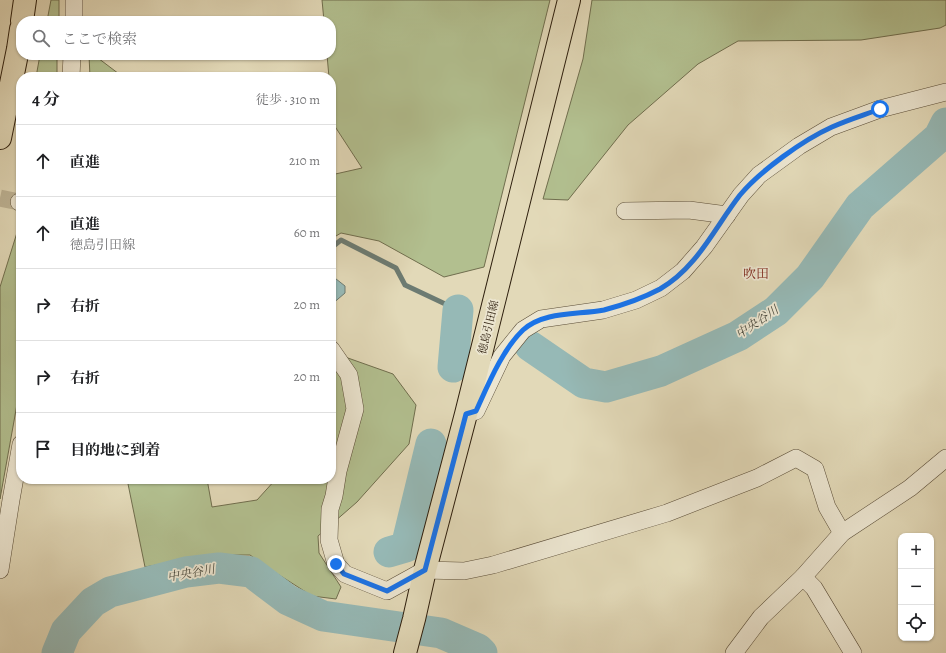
<!DOCTYPE html>
<html lang="ja">
<head>
<meta charset="utf-8">
<style>
	:root { --surface:#fff; --page:#f2f2f2; --text:#202124; --muted:#757577; --line:#e0e0e0 }
	body { margin:0; font-family:Alegreya,"Noto Serif JP",serif; background:var(--page); color:var(--text) }
	.controls { position:absolute; right:12px; bottom:12px; display:grid; overflow:hidden; border-radius:8px; box-shadow:0 1px 3px #0004 }
	.controls button { width:36px; height:36px; display:grid; place-items:center; padding:0; border:0; border-bottom:1px solid var(--line); background:var(--surface); color:var(--text); font:20px sans-serif }
	.stop { position:absolute; width:12px; height:12px; margin:-9px; border:3px solid #1a73e8; border-radius:50%; background:#fff }
	.stop.end { background:#1a73e8; border-color:#fff; box-shadow:0 1px 4px #0008 }
	.list { margin:0; padding:0; list-style:none }
	h2 { display:flex; justify-content:space-between; align-items:center; height:52px; margin:0; padding:0 16px; font-size:17px }
	h2 small { font-size:13px; font-weight:400; color:var(--muted) }
	.list li { display:grid; grid-template-columns:26px 1fr auto; gap:12px; align-items:center; box-sizing:border-box; height:72px; padding:0 16px; border-top:1px solid var(--line) }
	.list b { display:block; font-size:15px; white-space:nowrap }
	.list p { margin:0; font-size:13px; white-space:nowrap; color:var(--muted) }
	.list em { font-size:13px; font-style:normal; color:var(--muted) }
	.icon { flex:none; width:22px; height:22px; fill:none; stroke:currentColor; stroke-width:2; stroke-linecap:round; stroke-linejoin:round }
	.map { position:relative; flex:none; width:946px; height:653px; overflow:hidden }
	.search { position:absolute; background:var(--surface); box-shadow:0 1px 3px #0004; left:16px; top:16px; width:320px; height:44px; display:flex; align-items:center; gap:10px; box-sizing:border-box; padding:0 14px; border-radius:16px; color:var(--muted); font-size:15px }
	.panel { position:absolute; background:var(--surface); box-shadow:0 1px 3px #0004; left:16px; top:72px; width:320px; height:412px; border-radius:16px }
	.map>svg:first-child { display:block }
</style>
</head>
<body>
<div class="map">
<svg width="946" height="653" viewBox="0 0 946 653">
	<rect width="100%" height="100%" fill="#e2d9b8"/>
	<filter id="stains"><feTurbulence type="fractalNoise" baseFrequency=".005" numOctaves="4"/><feColorMatrix values="0 0 0 0 .2 0 0 0 0 .09 0 0 0 0 .02 0 0 0 .5 -.17"/></filter>
	<radialGradient id="worn" r=".72"><stop offset=".6" stop-color="#630" stop-opacity="0"/><stop offset="1" stop-color="#630" stop-opacity=".3"/></radialGradient>
	<!-- green -->
	<g fill="#b2bf8f" stroke="#706e4e">
		<polygon points="51,0 59,0 59,21 47,21"/>
		<polygon points="322,0 550,0 484,267 444,277 379,241 341,233 331,239 331,175 362,168 334,125 331,93 331,77 329,77 327,55 331,55 331,21 324,21"/>
		<polygon points="592,0 946,0 946,25 940,28 861,40 738,41 698,64 628,125 568,200 543,199 583,59"/>
		<polygon points="40,55 57,55 57,77 36,77"/>
		<polygon points="89,55 94,55 123,77 90,77"/>
		<polygon points="20,223 21,382 0,499 0,287"/>
		<polygon points="331,352 393,374 416,405 409,444 357,502 318,536 319,553 341,587 336,599 312,596 273,571 250,555 212,555 145,567 127,479 207,479 212,507 257,500 276,479 331,479"/>
	</g>
	<!-- water -->
	<polygon fill="#96b9b6" stroke="#6c7b72" points="331,275 345,286 345,293 331,305"/>
	<g fill="none" stroke-linecap="round" stroke-linejoin="round">
		<!-- stream -->
		<polyline stroke="#6c7b72" stroke-width="5" points="331,248 341,240 396,268 405,285 458,310"/>
		<!-- river -->
		<g stroke="#96b9b6" stroke-width="31">
			<polyline points="530,346 584,383 606,387 661,371 738,336 776,311 810,277 860,206 939,137 946,123"/>
			<polyline points="453,367 458,310"/>
			<polyline points="389,552 406,547 431,444"/>
			<polyline points="57,653 66,631 93,602 110,592 186,572 219,568 251,572 288,600 323,616 441,633 478,649 482,653"/>
		</g>
		<!-- street-tunnel -->
		<polyline stroke="#beb496" stroke-width="17" stroke-dasharray="17 8" stroke-linecap="butt" points="0,198 19,202"/>
		<!-- street casing -->
		<g stroke="#5a4d38" stroke-width="18">
			<g id="street">
				<polyline points="74,21 74,0"/>
				<polyline points="71,77 72,55"/>
				<polyline points="19,202 21,203"/>
				<polyline points="625,211 689,210 727,215"/>
				<polyline points="331,349 349,375 355,409 338,471 334,496 330,509 329,540 336,564 345,574 387,591 425,570 464,571 493,565 667,513 757,478 796,458 815,469 827,507 842,533"/>
				<polyline points="466,414 476,411 502,356 523,330 541,319 603,310 636,300 661,288 683,271 704,247 741,195 759,175 799,146 831,127 880,109 946,92"/>
				<polyline points="0,570 11,500 21,444"/>
				<polyline points="803,577 814,588 853,653"/>
				<polyline points="734,653 761,617 803,577 842,533 910,488 946,458"/>
			</g>
		</g>
		<!-- primary casing -->
		<g stroke="#2d1e0d" stroke-width="24">
			<polyline id="primary" points="405,653 414,619 425,570 466,414 569,0"/>
		</g>
		<!-- highway casing -->
		<g stroke="#2d1e0d" stroke-width="24">
			<g id="highway">
				<polyline points="22,21 25,0"/>
				<polyline points="0,138 18,49 21,29"/>
			</g>
		</g>
		<!-- street -->
		<use href="#street" stroke="#ece6d1" stroke-width="17"/>
		<!-- primary -->
		<use href="#primary" stroke="#e2d9b8" stroke-width="22"/>
		<!-- highway -->
		<use href="#highway" stroke="#e2d9b8" stroke-width="22"/>
	</g>
	<g fill="none" stroke-linecap="round" stroke-linejoin="round">
		<!-- route -->
		<path stroke="#1a73e8" stroke-width="5" d="M336,564L344,574L387,591L425,570L466,414L476,411C488,385 502,350 523,330C544,311 577,315 604,310C623,305 643,298 660,289C697,268 715,227 740,195C760,171 803,140 832,127C847,120 864,115 880,109"/>
	</g>
	<g text-anchor="middle" stroke-width="3.5" stroke-linejoin="round" paint-order="stroke">
		<!-- street labels -->
		<g font-size="11" fill="#2d1e0d" stroke="#ece6d1">
			<text transform="translate(488 327) rotate(-76)" y="4">徳島引田線</text>
		</g>
		<!-- water labels -->
		<g font-size="12" font-style="italic" fill="#4c4c40" stroke="#ece6d1">
			<text transform="translate(757 322) rotate(-34)" y="4">中央谷川</text>
			<text transform="translate(191 573) rotate(-10)" y="4">中央谷川</text>
		</g>
		<!-- quarter labels -->
		<g font-size="13" fill="#7a1f14" stroke="#ece6d1">
			<text x="756" y="278">吹田</text>
		</g>
	</g>
	<rect width="100%" height="100%" filter="url(#stains)"/>
	<rect width="100%" height="100%" fill="url(#worn)"/>
</svg>
<div class="controls">
<button>+</button>
<button>−</button>
<button><svg class="icon" aria-label="locate" viewBox="0 0 24 24"><circle cx="12" cy="12" r="6"/><path d="M12 2v4M12 18v4M2 12h4M18 12h4"/></svg></button>
</div>
<div class="stop" style="left:880px;top:109px"></div>
<div class="stop end" style="left:336px;top:564px"></div>
<div class="search"><svg class="icon" aria-label="search" viewBox="0 0 24 24"><circle cx="10" cy="10" r="6"/><path d="M15 15l6 6"/></svg>ここで検索</div>
<section class="panel">
<h2>4 分<small>徒歩 · 310 m</small></h2>
<ul class="list">
<li><svg class="icon" aria-label="ahead" viewBox="0 0 24 24"><path d="M12 20V5M6 11l6-6 6 6"/></svg><div><b>直進</b></div><em>210 m</em></li>
<li><svg class="icon" aria-label="ahead" viewBox="0 0 24 24"><path d="M12 20V5M6 11l6-6 6 6"/></svg><div><b>直進</b><p>徳島引田線</p></div><em>60 m</em></li>
<li><svg class="icon" aria-label="right" viewBox="0 0 24 24"><path d="M7 20v-9h11M14 6l5 5-5 5"/></svg><div><b>右折</b></div><em>20 m</em></li>
<li><svg class="icon" aria-label="right" viewBox="0 0 24 24"><path d="M7 20v-9h11M14 6l5 5-5 5"/></svg><div><b>右折</b></div><em>20 m</em></li>
<li><svg class="icon" aria-label="arrive" viewBox="0 0 24 24"><path d="M6 21V4h12l-3 4 3 4H6"/></svg><div><b>目的地に到着</b></div></li>
</ul>
</section>
</div>
</body>
</html>
